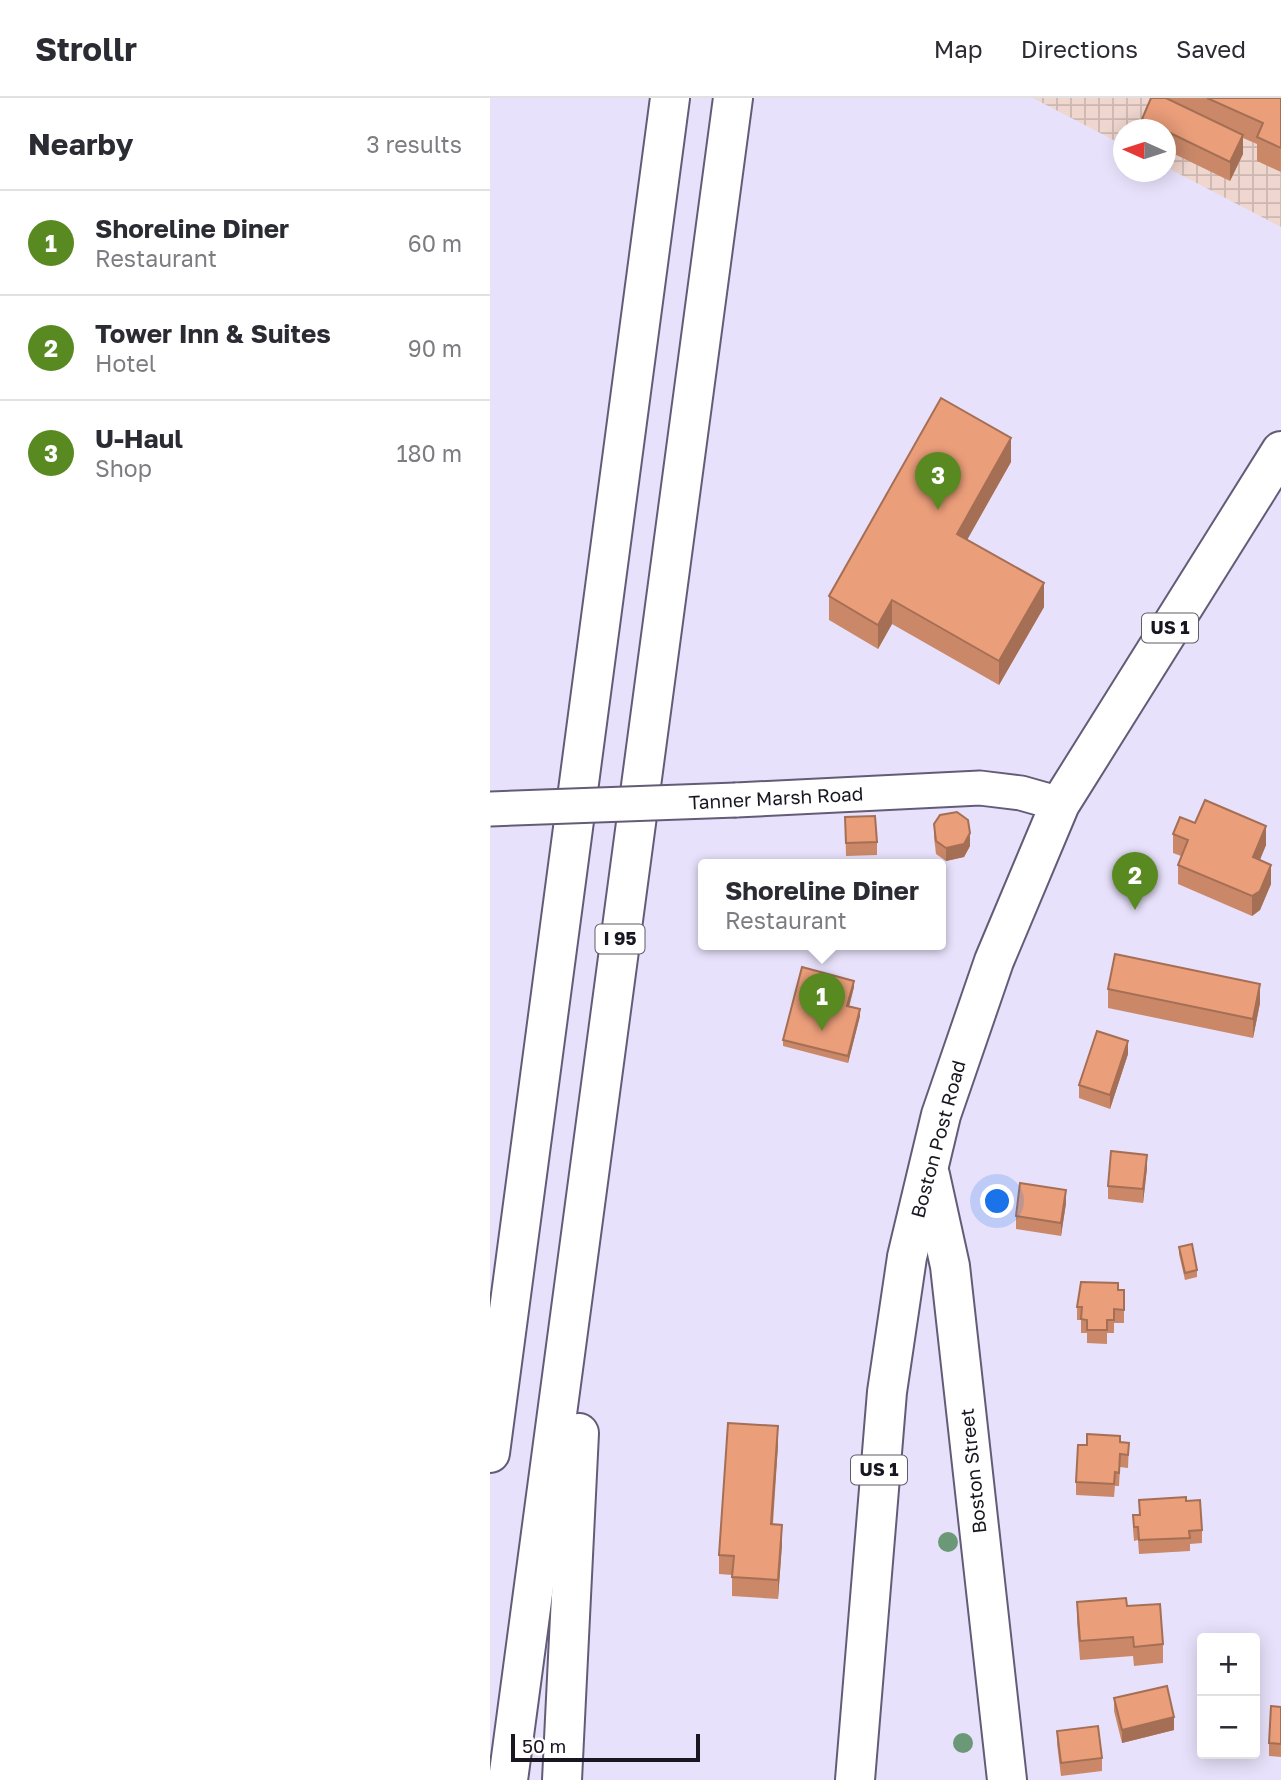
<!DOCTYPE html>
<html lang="en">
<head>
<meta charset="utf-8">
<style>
	:root { --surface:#fff; --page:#f2f2f3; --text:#2b2b33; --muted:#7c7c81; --line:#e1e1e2; --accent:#588a21 }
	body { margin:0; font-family:"Golos Text",sans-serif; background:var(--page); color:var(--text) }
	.controls { position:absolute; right:21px; bottom:21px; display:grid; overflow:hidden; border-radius:7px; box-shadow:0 4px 18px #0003 }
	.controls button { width:63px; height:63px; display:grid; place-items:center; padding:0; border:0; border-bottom:2px solid var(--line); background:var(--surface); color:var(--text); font:35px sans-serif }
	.compass { position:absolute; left:623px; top:21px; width:63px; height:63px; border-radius:50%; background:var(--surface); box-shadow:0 4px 18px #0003; rotate:273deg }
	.scale { position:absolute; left:21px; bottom:18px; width:189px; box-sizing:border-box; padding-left:7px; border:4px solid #191621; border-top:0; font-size:19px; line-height:24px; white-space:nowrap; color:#191621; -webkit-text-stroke:5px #fff; paint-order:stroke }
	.you { position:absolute; left:508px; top:1104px; width:24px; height:24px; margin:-18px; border:5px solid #fff; border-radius:50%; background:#1a73e8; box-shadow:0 0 0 10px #1a73e833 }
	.badge { display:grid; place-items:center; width:46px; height:46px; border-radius:50%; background:var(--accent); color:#fff; font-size:23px; font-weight:700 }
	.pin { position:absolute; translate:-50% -58px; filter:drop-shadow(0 2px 4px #0008) }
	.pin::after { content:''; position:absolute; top:37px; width:24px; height:21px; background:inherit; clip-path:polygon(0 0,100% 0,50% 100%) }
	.popup { position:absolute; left:208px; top:761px; width:248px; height:91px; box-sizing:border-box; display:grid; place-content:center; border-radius:7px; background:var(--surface); filter:drop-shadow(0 2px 5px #0005); font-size:23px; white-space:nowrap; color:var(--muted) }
	.popup b { font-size:26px; color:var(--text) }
	.popup::after { content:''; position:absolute; left:50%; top:100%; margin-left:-14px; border:14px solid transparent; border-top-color:var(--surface) }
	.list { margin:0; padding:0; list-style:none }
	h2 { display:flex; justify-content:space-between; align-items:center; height:91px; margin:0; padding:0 28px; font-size:30px }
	h2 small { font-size:23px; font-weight:400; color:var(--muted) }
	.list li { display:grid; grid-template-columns:46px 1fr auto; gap:21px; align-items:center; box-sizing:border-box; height:105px; padding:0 28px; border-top:2px solid var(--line) }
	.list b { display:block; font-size:26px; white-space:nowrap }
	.list p { margin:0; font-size:23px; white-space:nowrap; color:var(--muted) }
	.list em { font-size:23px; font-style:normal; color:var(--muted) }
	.map { position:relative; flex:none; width:791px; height:1682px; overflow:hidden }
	header { display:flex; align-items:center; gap:42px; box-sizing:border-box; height:98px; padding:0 35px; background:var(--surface); border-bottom:2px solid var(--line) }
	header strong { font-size:33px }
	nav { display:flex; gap:38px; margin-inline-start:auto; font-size:24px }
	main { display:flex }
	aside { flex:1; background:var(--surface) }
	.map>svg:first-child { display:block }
</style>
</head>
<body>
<header>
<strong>Strollr</strong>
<nav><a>Map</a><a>Directions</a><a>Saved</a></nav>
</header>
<main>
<aside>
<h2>Nearby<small>3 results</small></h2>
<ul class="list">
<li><span class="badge">1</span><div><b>Shoreline Diner</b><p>Restaurant</p></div><em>60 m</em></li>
<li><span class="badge">2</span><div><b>Tower Inn &amp; Suites</b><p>Hotel</p></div><em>90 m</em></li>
<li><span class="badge">3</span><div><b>U-Haul</b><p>Shop</p></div><em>180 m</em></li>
</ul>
</aside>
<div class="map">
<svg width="791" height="1682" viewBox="0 0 791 1682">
	<defs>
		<pattern id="industrial-grid" width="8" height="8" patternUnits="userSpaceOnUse" patternTransform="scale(1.75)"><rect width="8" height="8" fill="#efd6ce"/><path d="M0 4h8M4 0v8" fill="none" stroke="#ccb7b1"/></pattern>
	</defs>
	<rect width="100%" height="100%" fill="#e8e1fb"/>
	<!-- industrial -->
	<polygon fill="url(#industrial-grid)" points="543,0 791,0 791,129 676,69 676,32 634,32 633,47"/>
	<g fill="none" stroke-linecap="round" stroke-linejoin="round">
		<!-- minor casing -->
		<g stroke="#645c77" stroke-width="37">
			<polyline id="minor" points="246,702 490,690 531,695 570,706"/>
		</g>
		<!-- major casing -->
		<g stroke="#645c77" stroke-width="42">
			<g id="major">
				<polyline points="440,1077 460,1168 517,1682"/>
				<polyline points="365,1682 397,1294 417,1159 451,1017 504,863 570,706 791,353"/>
			</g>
		</g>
		<!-- highway casing -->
		<g stroke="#645c77" stroke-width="42">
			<g id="highway">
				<polyline points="0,1355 180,0"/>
				<polyline points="18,1682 243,0"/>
				<polyline points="72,1682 89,1335"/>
			</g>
		</g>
		<!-- minor -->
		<use href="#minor" stroke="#fff" stroke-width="33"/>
		<!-- major -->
		<use href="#major" stroke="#fff" stroke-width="38"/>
		<!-- highway -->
		<use href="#highway" stroke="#fff" stroke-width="38"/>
		<!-- minor-bridge casing -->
		<g stroke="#645c77" stroke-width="37" stroke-linecap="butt">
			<polyline id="minor-bridge" points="0,711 246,702"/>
		</g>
		<!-- minor-bridge -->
		<use href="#minor-bridge" stroke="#fff" stroke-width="33"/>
	</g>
	<!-- trees -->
	<g fill="#6b9877">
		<circle cx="458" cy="1444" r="10"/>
		<circle cx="473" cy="1645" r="10"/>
	</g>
	<!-- wall -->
	<g fill="#ca8869">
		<polygon points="661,0 791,0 791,74 767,63 767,46 753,40 753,56 740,83 676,52 676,32 652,32 652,21"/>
		<polygon points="521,364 477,441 554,509 509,587 402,526 388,551 339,522 339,498"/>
		<polygon points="355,719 387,744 387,757 356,758"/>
		<polygon points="705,725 776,747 770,762 781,786 770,812 762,818 688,786 688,767 691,758 683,755 683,736"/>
		<polygon points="444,726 480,748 474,759 456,763 446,756 444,739"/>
		<polygon points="364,889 359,909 370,918 358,965 293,948 293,942"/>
		<polygon points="618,891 770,905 763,940 618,910"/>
		<polygon points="638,956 620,1011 589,1000 589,987"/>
		<polygon points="657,1070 653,1105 618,1101 618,1088"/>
		<polygon points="576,1105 571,1138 526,1131 526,1118"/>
		<polygon points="689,1149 707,1172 707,1179 695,1182 689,1156"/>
		<polygon points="628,1192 634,1192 634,1225 624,1225 624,1235 617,1235 617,1246 597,1245 597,1235 591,1235 591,1222 587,1222 587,1209"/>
		<polygon points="630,1344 639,1345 638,1370 630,1369 629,1388 625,1388 624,1399 586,1397 586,1384 597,1347"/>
		<polygon points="288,1347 283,1426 292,1446 288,1501 242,1498 242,1477 229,1476 229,1457"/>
		<polygon points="649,1402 696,1403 712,1432 712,1445 700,1446 700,1453 649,1456 648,1442 644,1443 643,1431 643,1417 649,1417"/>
		<polygon points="587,1504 637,1508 673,1546 673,1565 644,1568 643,1558 590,1562 587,1523"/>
		<polygon points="624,1600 684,1632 632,1645 624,1613"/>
		<polygon points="791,1609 791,1659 779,1658 779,1645"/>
		<polygon points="567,1633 612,1660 612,1673 571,1678 567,1646"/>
	</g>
	<!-- shaded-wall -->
	<g fill="#a46f55">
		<polygon points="753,37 753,56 740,83 740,64"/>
		<polygon points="521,340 521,364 467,460 467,436"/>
		<polygon points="554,485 554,509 509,587 509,563"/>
		<polygon points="402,502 402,526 388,551 388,527"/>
		<polygon points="776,728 776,747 763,778 763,759"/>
		<polygon points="480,735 480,748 474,759 456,763 456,750"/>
		<polygon points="781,767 781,786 770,812 762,818 762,798"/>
		<polygon points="364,883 364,889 357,915 357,908"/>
		<polygon points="770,886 770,905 763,940 763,921"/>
		<polygon points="370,911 370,918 358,965 358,958"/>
		<polygon points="638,943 638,956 620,1011 620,997"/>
		<polygon points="657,1057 657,1070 653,1105 653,1091"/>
		<polygon points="576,1092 576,1105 571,1138 571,1125"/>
		<polygon points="288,1328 288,1347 281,1445 281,1426"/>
		<polygon points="292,1427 292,1446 288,1501 288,1482"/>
		<polygon points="684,1619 684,1632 632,1645 632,1632"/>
	</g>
	<!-- building -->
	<g fill="#eb9e7a" stroke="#a46f55" stroke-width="2">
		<polygon points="661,0 676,0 753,37 740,64 676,33 676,32 673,32 652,21"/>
		<polygon points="717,0 791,0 791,50 767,39 773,25"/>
		<polygon points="451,300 521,340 467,436 554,485 509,563 402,502 388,527 339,498"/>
		<polygon points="715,702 776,728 763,759 781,767 770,793 762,798 688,767 698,742 683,736 690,719 705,725"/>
		<polygon points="467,714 478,722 480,735 474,746 456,750 446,743 444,726 450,717"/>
		<polygon points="385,718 387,744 356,745 355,719"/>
		<polygon points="625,856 770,886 763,921 618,891"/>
		<polygon points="312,869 364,883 357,908 370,911 358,958 293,942"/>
		<polygon points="607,933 638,943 620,997 589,987"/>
		<polygon points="621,1053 657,1057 653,1091 618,1088"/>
		<polygon points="530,1085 576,1092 571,1125 526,1118"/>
		<polygon points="702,1146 707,1172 695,1175 689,1149"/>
		<polygon points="591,1184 628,1185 628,1192 634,1192 634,1212 624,1211 624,1222 617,1222 617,1232 597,1232 597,1222 591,1221 592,1209 587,1209"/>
		<polygon points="238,1325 288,1328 281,1426 292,1427 288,1482 242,1479 244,1458 229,1457"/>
		<polygon points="597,1336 630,1338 630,1344 639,1345 638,1357 630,1356 629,1375 625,1374 624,1386 586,1384 588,1347 597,1347"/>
		<polygon points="696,1399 696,1403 710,1402 712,1432 699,1433 700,1440 649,1442 648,1429 644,1429 643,1417 650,1417 649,1402"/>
		<polygon points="636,1500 637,1508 670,1506 673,1546 644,1549 643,1539 590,1543 587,1504"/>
		<polygon points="677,1588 684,1619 632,1632 624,1600"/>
		<polygon points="781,1608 791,1609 791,1646 779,1645"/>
		<polygon points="608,1628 612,1660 571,1665 567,1633"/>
	</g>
	<g text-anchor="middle" stroke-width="5" stroke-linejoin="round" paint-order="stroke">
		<!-- shield labels -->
		<g fill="#fff" stroke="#5e5c64" stroke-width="2">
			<rect x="652" y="515.5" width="56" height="29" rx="5"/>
			<rect x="105.5" y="826.5" width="49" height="29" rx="5"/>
			<rect x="361" y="1357.5" width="56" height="29" rx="5"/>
		</g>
		<g font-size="18" font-weight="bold" fill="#191621">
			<text x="680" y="536">US 1</text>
			<text x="130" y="847">I 95</text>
			<text x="389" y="1378">US 1</text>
		</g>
		<!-- street labels -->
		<g font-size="19" fill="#191621" stroke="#fff">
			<text transform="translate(286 700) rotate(-3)" y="7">Tanner Marsh Road</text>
			<text transform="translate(448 1041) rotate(-75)" y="7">Boston Post Road</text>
			<text transform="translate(483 1373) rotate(-96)" y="7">Boston Street</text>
		</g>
	</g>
</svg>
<div class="controls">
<button>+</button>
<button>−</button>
</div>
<svg class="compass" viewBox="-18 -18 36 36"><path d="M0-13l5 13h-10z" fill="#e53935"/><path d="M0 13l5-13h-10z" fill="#7c7c81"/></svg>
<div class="scale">50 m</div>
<div class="you"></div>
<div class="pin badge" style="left:332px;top:933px">1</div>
<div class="popup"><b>Shoreline Diner</b>Restaurant</div>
<div class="pin badge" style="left:645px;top:812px">2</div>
<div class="pin badge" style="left:448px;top:412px">3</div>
</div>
</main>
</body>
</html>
